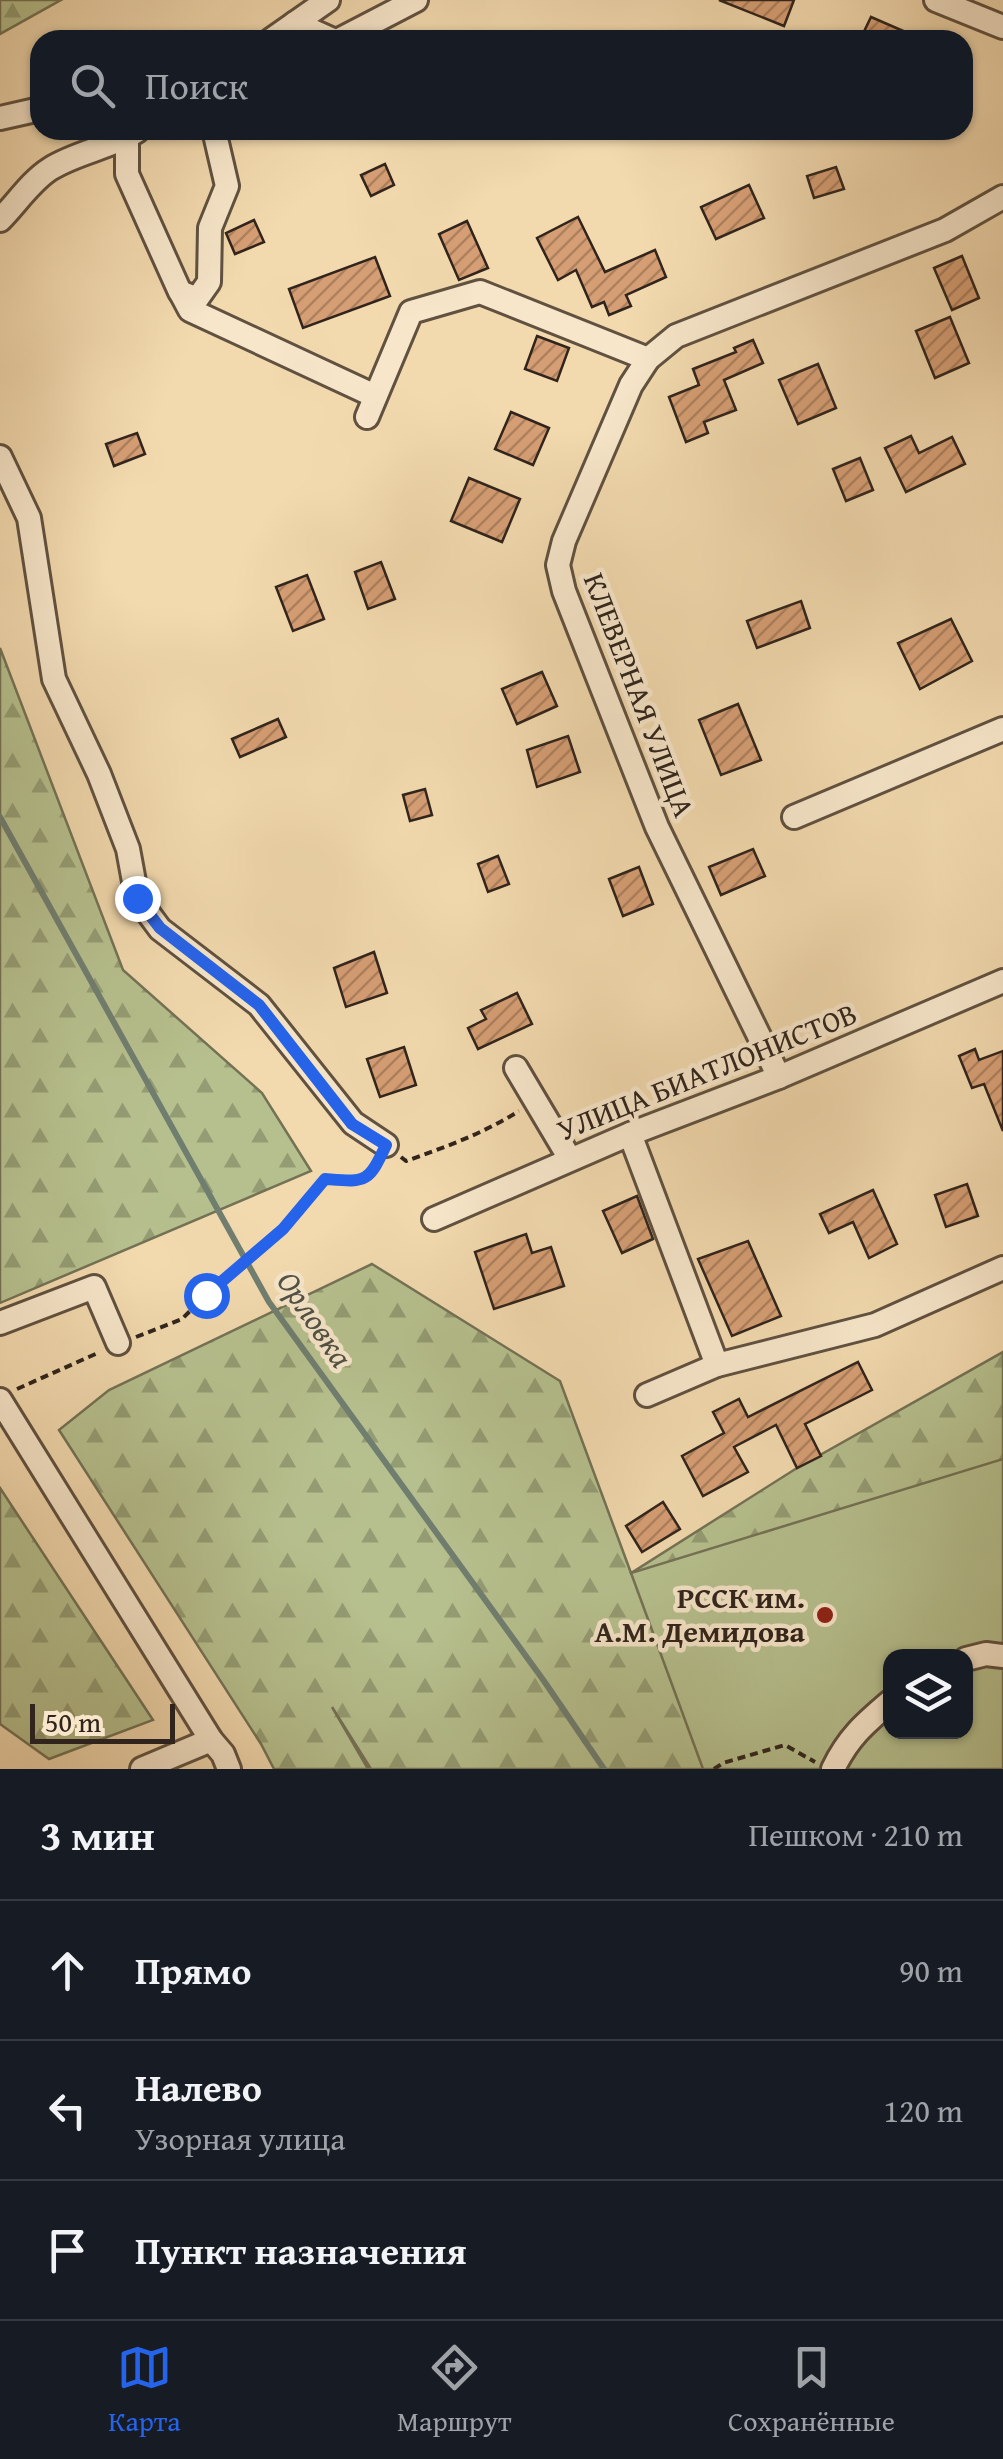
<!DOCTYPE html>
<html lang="ru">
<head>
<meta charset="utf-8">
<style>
	:root { --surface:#171b24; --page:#20242c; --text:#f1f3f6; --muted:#9ea1a6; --line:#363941; --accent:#2563eb }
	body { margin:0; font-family:"Gentium Book Plus",serif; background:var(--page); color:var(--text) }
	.controls { position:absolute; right:30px; bottom:30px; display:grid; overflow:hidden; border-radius:20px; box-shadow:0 2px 8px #0004 }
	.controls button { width:90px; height:90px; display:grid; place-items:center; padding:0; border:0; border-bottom:2px solid var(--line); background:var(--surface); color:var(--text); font:50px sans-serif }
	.scale { position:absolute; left:30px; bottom:25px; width:145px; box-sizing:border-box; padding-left:10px; border:5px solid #30241c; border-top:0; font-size:28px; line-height:35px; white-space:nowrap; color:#30241c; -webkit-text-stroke:8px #f7e6ca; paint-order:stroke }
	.stop { position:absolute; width:30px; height:30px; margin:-22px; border:8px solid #2563eb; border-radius:50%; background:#fff }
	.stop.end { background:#2563eb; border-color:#fff; box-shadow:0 2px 10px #0008 }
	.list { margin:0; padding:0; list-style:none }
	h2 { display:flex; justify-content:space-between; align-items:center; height:130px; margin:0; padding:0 40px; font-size:42px }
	h2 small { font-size:32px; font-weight:400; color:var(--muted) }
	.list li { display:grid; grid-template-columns:65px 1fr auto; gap:30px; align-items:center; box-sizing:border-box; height:140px; padding:0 40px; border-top:2px solid var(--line) }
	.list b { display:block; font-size:38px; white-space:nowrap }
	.list p { margin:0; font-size:32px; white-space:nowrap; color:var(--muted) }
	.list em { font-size:32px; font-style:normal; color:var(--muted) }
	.icon { flex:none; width:55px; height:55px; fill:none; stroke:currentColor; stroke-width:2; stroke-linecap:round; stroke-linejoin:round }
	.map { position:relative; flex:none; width:1003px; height:1769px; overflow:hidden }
	.search { position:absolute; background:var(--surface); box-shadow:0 2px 8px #0004; left:30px; right:30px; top:30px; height:110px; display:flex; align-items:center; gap:25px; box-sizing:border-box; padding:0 35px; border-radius:30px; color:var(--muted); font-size:38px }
	.sheet { height:550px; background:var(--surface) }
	nav { display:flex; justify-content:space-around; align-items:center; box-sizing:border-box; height:140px; border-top:2px solid var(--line); background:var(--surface); font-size:28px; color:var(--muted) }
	nav a { display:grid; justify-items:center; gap:5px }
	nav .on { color:var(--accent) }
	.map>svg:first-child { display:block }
</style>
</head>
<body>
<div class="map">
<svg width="1003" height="1769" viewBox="0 0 1003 1769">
	<defs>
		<pattern id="forest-firs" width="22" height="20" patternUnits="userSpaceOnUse" patternTransform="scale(2.5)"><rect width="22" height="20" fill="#b6c08e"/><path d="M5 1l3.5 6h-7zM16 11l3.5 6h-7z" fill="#949c73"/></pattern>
		<pattern id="building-hatch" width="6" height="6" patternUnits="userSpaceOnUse" patternTransform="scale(2.5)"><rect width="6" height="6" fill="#d69e74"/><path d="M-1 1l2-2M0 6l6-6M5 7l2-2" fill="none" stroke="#ae815e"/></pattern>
	</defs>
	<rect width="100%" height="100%" fill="#f2d9ae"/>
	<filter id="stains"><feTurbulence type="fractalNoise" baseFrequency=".002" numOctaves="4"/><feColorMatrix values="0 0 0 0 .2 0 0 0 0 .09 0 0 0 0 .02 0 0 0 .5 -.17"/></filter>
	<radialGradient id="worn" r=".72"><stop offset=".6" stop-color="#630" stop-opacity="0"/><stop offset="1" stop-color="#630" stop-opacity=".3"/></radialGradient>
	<!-- forest -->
	<g fill="url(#forest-firs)" stroke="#737255" stroke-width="2.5" fill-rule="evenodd">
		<polygon points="0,0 61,0 0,34"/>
		<polygon points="0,648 123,970 262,1093 311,1171 0,1303"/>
		<path d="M372,1264L560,1381L631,1573L797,1468L1003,1352V1769H371L332,1707L368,1769H274L261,1744L59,1430L109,1390ZM890,1656H966V1732H890Z"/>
		<polygon points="0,1488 153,1720 49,1759 0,1724"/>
	</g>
	<!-- park -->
	<path fill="#b6c08e" stroke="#737255" stroke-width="2.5" fill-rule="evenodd" d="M1003,1459V1769H703L631,1573ZM890,1656H966V1732H890Z"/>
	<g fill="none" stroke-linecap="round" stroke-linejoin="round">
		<!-- stream -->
		<polyline stroke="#707e70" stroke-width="6" points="0,817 269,1302 544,1681 604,1769"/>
	</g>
	<!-- building -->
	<g fill="url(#building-hatch)" stroke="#30241c" stroke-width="2.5">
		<polygon points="719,0 794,0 784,26"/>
		<polygon points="871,17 924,40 860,40"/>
		<polygon points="385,164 394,185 371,196 361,175"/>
		<polygon points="836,167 844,189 814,198 807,176"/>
		<polygon points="749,185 764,218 716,239 701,207"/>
		<polygon points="578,217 605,272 655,250 666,277 626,295 631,306 609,315 604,302 592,307 576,270 558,280 537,238"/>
		<polygon points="254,220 264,242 235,254 226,233"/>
		<polygon points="467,221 488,268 459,280 439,234"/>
		<polygon points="962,256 979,298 952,310 934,268"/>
		<polygon points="375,257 390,296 303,328 289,289"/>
		<polygon points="950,317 969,363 935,378 916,331"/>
		<polygon points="537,336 569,348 557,381 525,369"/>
		<polygon points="753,340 763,363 724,380 736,410 704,422 708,433 686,442 669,397 699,385 693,369 736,352 734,348"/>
		<polygon points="818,364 836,408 798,424 779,380"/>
		<polygon points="511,412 549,428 533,465 495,449"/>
		<polygon points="137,433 145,454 114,466 106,444"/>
		<polygon points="911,436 919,453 952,437 965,464 906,492 885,448"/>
		<polygon points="860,458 873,490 846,501 833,469"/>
		<polygon points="469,478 520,499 502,542 451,521"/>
		<polygon points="381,562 395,599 368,609 355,572"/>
		<polygon points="307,575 324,619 293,631 276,587"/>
		<polygon points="801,601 810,628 757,648 747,621"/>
		<polygon points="951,619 972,661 920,689 898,643"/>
		<polygon points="542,672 557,706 517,724 502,689"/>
		<polygon points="738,704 761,760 721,775 699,720"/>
		<polygon points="278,719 286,737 240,757 232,739"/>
		<polygon points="568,736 580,772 537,787 527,750"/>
		<polygon points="425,789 432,815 410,821 403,795"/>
		<polygon points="753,849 765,876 721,895 709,867"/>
		<polygon points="498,856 509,884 488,892 478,864"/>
		<polygon points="639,867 653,904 623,916 609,879"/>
		<polygon points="374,952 387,993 346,1007 334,968"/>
		<polygon points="517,993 532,1024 478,1049 468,1028 486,1019 481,1010"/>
		<polygon points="404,1047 416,1085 380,1097 367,1059"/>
		<polygon points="975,1049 979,1060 1003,1051 1003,1131 984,1084 972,1088 959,1056"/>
		<polygon points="967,1184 978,1216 946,1227 935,1195"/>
		<polygon points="873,1190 897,1244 869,1258 853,1222 829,1233 820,1214"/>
		<polygon points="637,1196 653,1239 622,1253 603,1211"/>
		<polygon points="526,1234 532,1253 551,1247 564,1286 494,1309 475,1252"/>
		<polygon points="748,1241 781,1316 732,1336 698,1259"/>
		<polygon points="858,1362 872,1390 805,1424 821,1456 797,1468 776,1425 734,1447 748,1472 703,1496 682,1456 724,1433 713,1412 739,1399 748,1417"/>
		<polygon points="663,1502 680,1529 642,1552 626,1526"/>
	</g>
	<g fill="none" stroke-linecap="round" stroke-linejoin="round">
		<!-- minor casing -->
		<g stroke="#605140" stroke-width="28">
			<g id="minor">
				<polyline points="936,0 1003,27"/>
				<polyline points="295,23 333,40"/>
				<polyline points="271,40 328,0"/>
				<polyline points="339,40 416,0"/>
				<polyline points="0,118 40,109"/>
				<polyline points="127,137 127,174 180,292 197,299 209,282 210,228 227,186 214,130"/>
				<path d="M0,220C16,204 31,181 50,169C77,152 110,148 137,131"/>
				<polyline points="182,295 190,310 375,396"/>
				<polyline points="367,417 411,312 480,292 648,359"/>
				<polyline points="0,457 29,518 54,679 99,774 128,849 137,898 160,929 259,1005 353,1123 386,1145"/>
				<polyline points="794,817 1003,729"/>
				<polyline points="516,1068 570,1159"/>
				<polyline points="779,1077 657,827 564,591 558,565 564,541 631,385 648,359 676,336 945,230 1003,197"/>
				<polyline points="630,1134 717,1365"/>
				<polyline points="434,1219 630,1134 779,1077 1003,981"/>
				<polyline points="0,1323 94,1287 118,1343"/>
				<polyline points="647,1395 717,1365 875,1325 1003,1268"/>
				<polyline points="0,1400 211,1740 223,1754 229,1769"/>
				<polyline points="966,1659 986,1654 1003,1656"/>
				<polyline points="142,1769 211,1740"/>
				<path d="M833,1769C848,1738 864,1724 890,1702"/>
			</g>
		</g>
		<!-- path -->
		<g stroke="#30241c" stroke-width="4" stroke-dasharray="8 5" stroke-linecap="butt">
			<path d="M401,1157L406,1161C446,1147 484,1133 519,1111"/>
			<path d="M136,1337L182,1319L206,1295L283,1229L325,1179C345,1180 367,1186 378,1164"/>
			<polyline points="17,1389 100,1352"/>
			<polyline points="714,1769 723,1763 785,1745 815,1762"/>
		</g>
		<!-- minor -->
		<use href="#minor" stroke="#f7e6ca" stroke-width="22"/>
	</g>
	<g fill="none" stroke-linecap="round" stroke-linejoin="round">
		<!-- route -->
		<path stroke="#2563eb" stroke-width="12" d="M137,898L160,928L259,1005L352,1124L386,1145C368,1184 366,1182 325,1179L283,1229L206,1295"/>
	</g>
	<!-- markers -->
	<circle fill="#8f2418" stroke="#f7e6ca" stroke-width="4" cx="825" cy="1615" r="10"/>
	<g text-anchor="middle" stroke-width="9" stroke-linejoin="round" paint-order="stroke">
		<!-- street labels -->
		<g font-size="30" fill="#30241c" stroke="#f7e6ca">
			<text transform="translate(639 695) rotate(69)" y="10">КЛЕВЕРНАЯ УЛИЦА</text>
			<text transform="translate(707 1072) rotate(-22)" y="10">УЛИЦА БИАТЛОНИСТОВ</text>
		</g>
		<!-- poi labels -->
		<g font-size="30" font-weight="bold" fill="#30241c" stroke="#f7e6ca" text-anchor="end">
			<text x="805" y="1608">РССК им.<tspan x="805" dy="34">А.М. Демидова</tspan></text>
		</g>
		<!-- water labels -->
		<g font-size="32" font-style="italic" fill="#505146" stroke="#f7e6ca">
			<text transform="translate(315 1319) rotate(56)" y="11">Орловка</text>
		</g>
	</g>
	<rect width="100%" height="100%" filter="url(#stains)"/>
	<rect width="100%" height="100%" fill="url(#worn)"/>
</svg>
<div class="controls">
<button><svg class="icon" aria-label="layers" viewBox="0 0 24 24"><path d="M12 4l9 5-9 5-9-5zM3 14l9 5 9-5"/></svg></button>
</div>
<div class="scale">50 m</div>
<div class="stop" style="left:206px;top:1295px"></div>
<div class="stop end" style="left:137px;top:898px"></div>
<div class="search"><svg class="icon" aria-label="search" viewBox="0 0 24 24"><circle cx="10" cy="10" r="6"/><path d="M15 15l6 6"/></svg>Поиск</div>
</div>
<section class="sheet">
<h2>3 мин<small>Пешком · 210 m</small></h2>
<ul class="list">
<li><svg class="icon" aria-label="ahead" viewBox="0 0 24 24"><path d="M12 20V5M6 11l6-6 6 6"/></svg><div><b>Прямо</b></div><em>90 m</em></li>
<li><svg class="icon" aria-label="left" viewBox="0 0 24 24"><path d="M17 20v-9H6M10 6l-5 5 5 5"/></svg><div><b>Налево</b><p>Узорная улица</p></div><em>120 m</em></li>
<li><svg class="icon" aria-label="arrive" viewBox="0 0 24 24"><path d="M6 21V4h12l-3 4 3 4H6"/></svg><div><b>Пункт назначения</b></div></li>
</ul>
</section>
<nav>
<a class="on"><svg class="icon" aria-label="map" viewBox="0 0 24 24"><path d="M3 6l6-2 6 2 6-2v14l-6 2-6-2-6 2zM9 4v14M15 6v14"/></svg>Карта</a>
<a><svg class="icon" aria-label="directions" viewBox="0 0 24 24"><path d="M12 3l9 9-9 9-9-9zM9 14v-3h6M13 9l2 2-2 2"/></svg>Маршрут</a>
<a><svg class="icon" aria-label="saved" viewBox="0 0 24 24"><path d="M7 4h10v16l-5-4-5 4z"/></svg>Сохранённые</a>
</nav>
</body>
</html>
